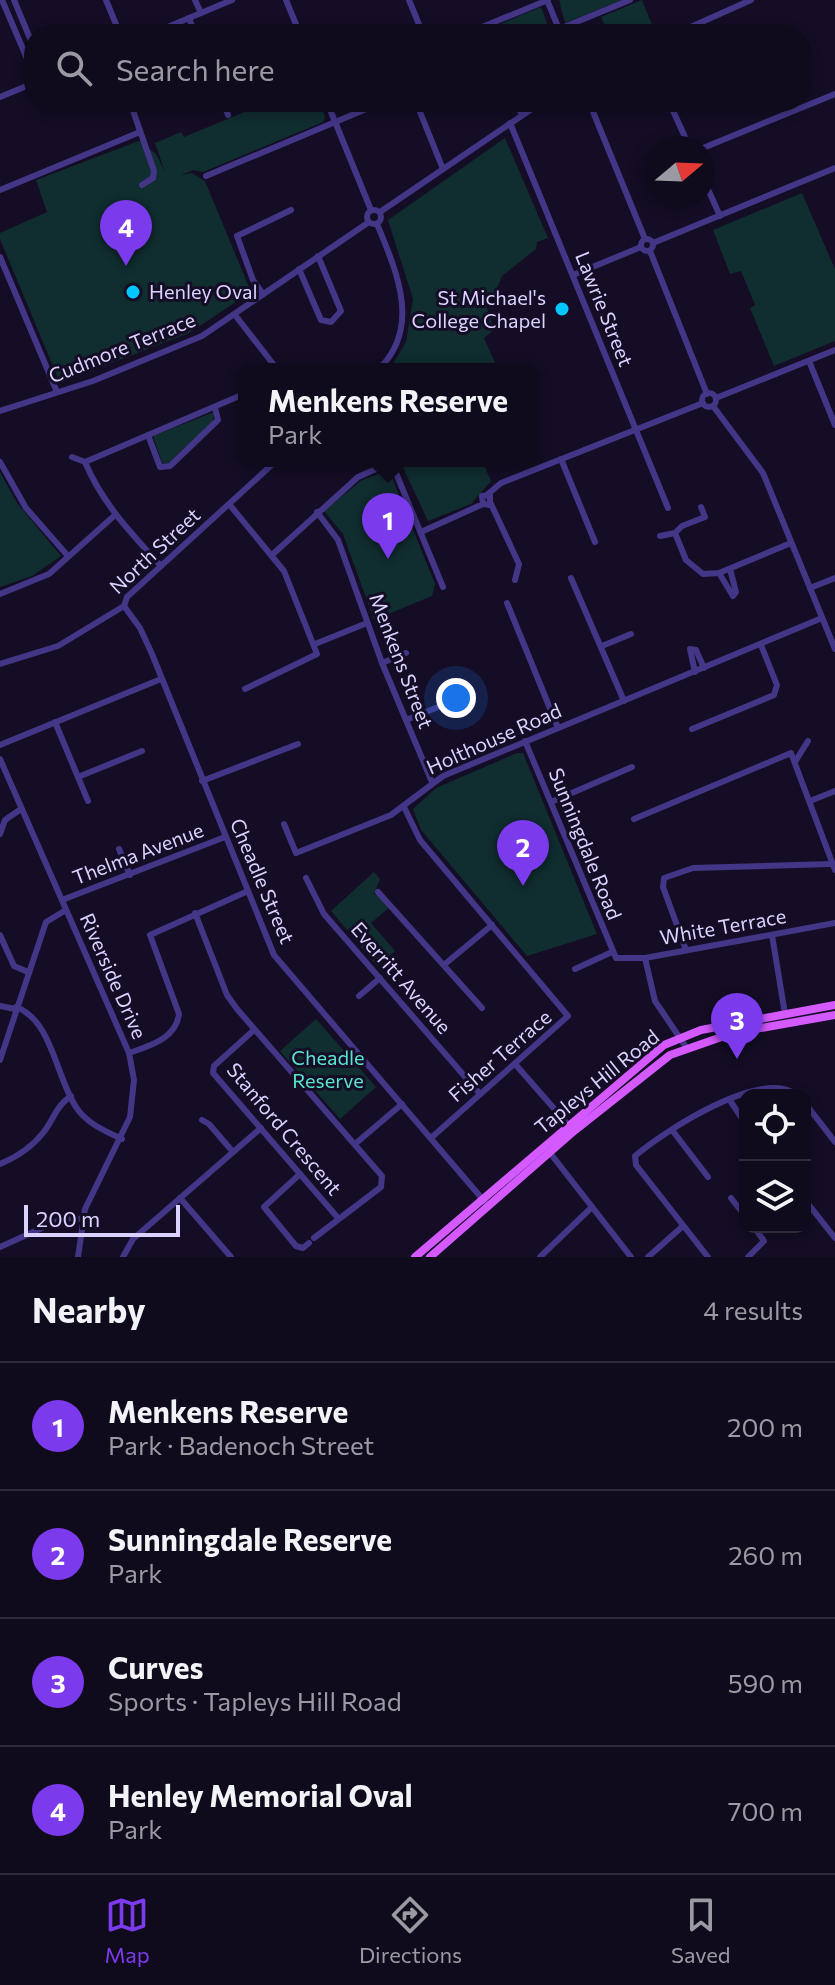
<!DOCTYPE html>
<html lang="en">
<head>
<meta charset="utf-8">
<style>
	:root { --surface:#0f0a1c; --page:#181325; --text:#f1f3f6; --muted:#9b9aa3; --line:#2f2b3b; --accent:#7c3aed }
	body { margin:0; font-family:Commissioner,sans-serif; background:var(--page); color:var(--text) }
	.controls { position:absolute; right:24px; bottom:24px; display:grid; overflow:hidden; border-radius:16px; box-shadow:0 4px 12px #0003 }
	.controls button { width:72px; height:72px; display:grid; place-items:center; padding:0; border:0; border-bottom:2px solid var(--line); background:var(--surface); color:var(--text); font:40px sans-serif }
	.compass { position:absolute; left:643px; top:136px; width:72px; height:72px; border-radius:50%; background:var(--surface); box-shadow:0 4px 12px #0003; rotate:71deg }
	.scale { position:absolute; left:24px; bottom:20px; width:156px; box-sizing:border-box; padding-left:8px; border:4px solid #dcd2ff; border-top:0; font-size:22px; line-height:28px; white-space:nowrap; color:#dcd2ff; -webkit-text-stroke:6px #140d25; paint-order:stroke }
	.you { position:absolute; left:456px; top:698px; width:28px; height:28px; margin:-20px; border:6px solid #fff; border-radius:50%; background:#1a73e8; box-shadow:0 0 0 12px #1a73e833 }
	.badge { display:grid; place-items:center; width:52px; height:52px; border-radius:50%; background:var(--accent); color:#fff; font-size:26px; font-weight:700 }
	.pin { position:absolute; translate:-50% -66px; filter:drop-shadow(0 2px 4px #0008) }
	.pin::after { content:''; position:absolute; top:42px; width:28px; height:24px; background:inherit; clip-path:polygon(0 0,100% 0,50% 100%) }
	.popup { position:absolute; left:238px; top:363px; width:300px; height:104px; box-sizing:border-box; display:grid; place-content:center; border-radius:16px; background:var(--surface); filter:drop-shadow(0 2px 6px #0005); font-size:26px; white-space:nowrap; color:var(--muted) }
	.popup b { font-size:30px; color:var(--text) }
	.popup::after { content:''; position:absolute; left:50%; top:100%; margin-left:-16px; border:16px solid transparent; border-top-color:var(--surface) }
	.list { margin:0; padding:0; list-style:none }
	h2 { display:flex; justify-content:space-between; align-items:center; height:104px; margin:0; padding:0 32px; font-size:34px }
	h2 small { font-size:26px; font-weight:400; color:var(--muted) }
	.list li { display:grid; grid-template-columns:52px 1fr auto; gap:24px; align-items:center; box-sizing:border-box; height:128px; padding:0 32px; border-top:2px solid var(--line) }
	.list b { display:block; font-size:30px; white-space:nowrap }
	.list p { margin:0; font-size:26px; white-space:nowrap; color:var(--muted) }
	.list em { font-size:26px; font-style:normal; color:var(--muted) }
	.icon { flex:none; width:44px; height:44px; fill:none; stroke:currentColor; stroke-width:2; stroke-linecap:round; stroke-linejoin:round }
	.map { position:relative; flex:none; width:835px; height:1257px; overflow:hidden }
	.search { position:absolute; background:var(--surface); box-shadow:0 4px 12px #0003; left:24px; right:24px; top:24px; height:88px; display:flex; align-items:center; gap:20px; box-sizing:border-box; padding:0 28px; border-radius:32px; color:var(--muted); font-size:30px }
	.sheet { height:616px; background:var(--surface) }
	nav { display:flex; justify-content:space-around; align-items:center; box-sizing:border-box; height:112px; border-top:2px solid var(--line); background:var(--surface); font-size:22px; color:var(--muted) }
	nav a { display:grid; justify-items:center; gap:4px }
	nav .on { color:var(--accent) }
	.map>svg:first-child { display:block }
</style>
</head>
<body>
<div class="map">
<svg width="835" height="1257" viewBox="0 0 835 1257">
	<rect width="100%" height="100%" fill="#140d25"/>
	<!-- green -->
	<g fill="#102d30">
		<polygon points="559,0 622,0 565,23"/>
		<polygon points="642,0 655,32 608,34 601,17"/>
		<polygon points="541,7 549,29 537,34 476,34"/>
		<polygon points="269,102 319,102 325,117 323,122 203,172 193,170 181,175 192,173 205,181 251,292 189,333 60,383 0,239 0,233 47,212 36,180 139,141 156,154 165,172 155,143 181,132 184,137"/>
		<polygon points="505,138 548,238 537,242 536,249 502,276 494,295 484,299 494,330 484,338 498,369 390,369 406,342 413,299 388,220"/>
		<polygon points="802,193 835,269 835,341 774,366 750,308 755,305 741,271 730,274 713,230"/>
		<polygon points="214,412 213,422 168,463 162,463 153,436"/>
		<polygon points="400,461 482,461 491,481 471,504 428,521"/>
		<polygon points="389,470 435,584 432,596 374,620 343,534 324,511 362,480"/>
		<polygon points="0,472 17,503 61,556 32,576 0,587"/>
		<polygon points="517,753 523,753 597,934 527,956 421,830 413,809 436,788"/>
		<polygon points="374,872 380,879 374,894 383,897 391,906 371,923 395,951 377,966 331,911"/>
		<polygon points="316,1019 376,1087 340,1119 280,1051"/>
	</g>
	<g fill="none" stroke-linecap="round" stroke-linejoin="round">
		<!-- minor -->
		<g stroke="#433687" stroke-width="6">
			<polyline points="2,0 34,75"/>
			<polyline points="14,0 34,48"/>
			<polyline points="106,0 120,34"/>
			<polyline points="195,0 201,13"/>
			<polyline points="286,0 300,34"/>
			<polyline points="409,0 423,34"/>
			<polyline points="547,0 561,34"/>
			<polyline points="189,18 195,34"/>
			<polyline points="151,34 232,0"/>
			<polyline points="465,34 548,0"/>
			<polyline points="547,34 630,0"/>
			<polyline points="675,34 751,0"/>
			<polyline points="0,97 34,83"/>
			<polyline points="130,102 154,171 153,178 142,185"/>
			<polyline points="223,102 228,115"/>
			<polyline points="327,102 371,210"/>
			<polyline points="416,102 443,169"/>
			<polyline points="516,102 522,115"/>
			<polyline points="589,102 645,239"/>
			<polyline points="669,102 690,148"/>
			<polyline points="510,123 668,508"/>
			<polyline points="703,148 835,94"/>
			<polyline points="206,176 383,102"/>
			<polyline points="703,178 720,216"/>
			<polyline points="0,190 140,132"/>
			<circle cx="374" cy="217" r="7"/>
			<polyline points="380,212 542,102"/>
			<path d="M377,224C396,270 422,327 379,369"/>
			<circle cx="647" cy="245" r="6"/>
			<polyline points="653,243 835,168"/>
			<polyline points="650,251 707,394"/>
			<polyline points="0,257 57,392"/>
			<polyline points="299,269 321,320 331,322 341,311 318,256"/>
			<polyline points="573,275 641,247"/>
			<polyline points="263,294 253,280 237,236 291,210"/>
			<polyline points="235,315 277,369"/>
			<polyline points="809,361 835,425"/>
			<circle cx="709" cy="400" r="7"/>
			<polyline points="716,398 835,350"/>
			<polyline points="713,406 763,473 835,649"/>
			<polyline points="0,411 93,381 202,336 369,222"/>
			<polyline points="148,435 160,467 170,466 218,420 215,408"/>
			<polyline points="72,457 85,462"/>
			<polyline points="561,459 595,542"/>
			<polyline points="391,461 443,587"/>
			<polyline points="0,462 26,508 68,556"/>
			<polyline points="85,462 244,394"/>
			<path d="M85,462C102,503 131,533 161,566"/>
			<polyline points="488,494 501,483 703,403"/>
			<polyline points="229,504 284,571 317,654 245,689"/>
			<polyline points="491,504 519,564 515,580"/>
			<polyline points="701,507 705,517 682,526 675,533 686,560 703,574 719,573 791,543"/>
			<polyline points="317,512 338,540 382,663 432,782"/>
			<polyline points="421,532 483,504 490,505 490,495 482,496 483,504"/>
			<polyline points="660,536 675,533"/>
			<polyline points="273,554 358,477 392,462"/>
			<polyline points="719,573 733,596 736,592 730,569"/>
			<polyline points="571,578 624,701"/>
			<polyline points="810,588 835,578"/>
			<polyline points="0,594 49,574 115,515"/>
			<polyline points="507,603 558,728"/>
			<polyline points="124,606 140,628 152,654 274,955 485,1202"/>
			<polyline points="315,644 367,623"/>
			<polyline points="602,646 631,634"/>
			<polyline points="382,663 406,653"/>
			<polyline points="0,664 58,646 124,606 127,597 276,461"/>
			<polyline points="695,672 690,649 696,650 704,668"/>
			<polyline points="406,720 463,697"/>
			<polyline points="55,722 88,801"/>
			<polyline points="692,729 774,695 777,685 761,645"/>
			<polyline points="525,741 616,958 645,958 835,923"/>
			<polyline points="0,745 161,679"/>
			<polyline points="0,759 129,1053 134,1080 130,1117 85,1209 78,1257"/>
			<polyline points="795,762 808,741"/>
			<polyline points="78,777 142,751"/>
			<polyline points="202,781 298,744"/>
			<polyline points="810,801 835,791"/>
			<polyline points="551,802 632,767"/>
			<polyline points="404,807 420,840 568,1016 431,1138"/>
			<polyline points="634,819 791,753 835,870"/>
			<polyline points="284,824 296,853 391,815 443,776 822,618"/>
			<polyline points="0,834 5,820 21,809"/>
			<polyline points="119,849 130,875"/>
			<polyline points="306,878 324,914 480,1094"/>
			<polyline points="378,892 482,1008"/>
			<polyline points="62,900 225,837"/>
			<polyline points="195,913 227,995 237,1009 382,1176 381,1187 314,1238"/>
			<polyline points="0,935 14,966 28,972"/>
			<polyline points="772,935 785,1014"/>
			<polyline points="686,950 663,887 664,878 693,868 832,864"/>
			<polyline points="645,958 655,1001 686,1047"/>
			<polyline points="445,964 492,925"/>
			<polyline points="575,969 612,952"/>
			<polyline points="359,996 380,978"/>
			<polyline points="0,1006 15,1009"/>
			<path d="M16,1007C52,1020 56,1077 76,1107C86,1123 105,1131 122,1139"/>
			<polyline points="254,1030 214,1066 213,1073 338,1218"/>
			<path d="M129,1053C149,1046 176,1039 179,1014L150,935L248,891"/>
			<polyline points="0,1060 46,922 66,910"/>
			<polyline points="516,1065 571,1128"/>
			<polyline points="729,1099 745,1123"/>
			<polyline points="805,1103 835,1142"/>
			<polyline points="202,1120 209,1124 233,1152"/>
			<polyline points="672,1130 708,1177"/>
			<polyline points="355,1144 402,1104"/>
			<polyline points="547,1149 631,1257"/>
			<path d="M0,1164C17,1157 31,1148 43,1133C54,1119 56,1106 71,1096"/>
			<polyline points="300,1174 264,1207 296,1246 303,1248 309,1243"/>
			<polyline points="180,1198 231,1257"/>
			<polyline points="731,1198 745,1216"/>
			<polyline points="805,1200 835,1238"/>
			<polyline points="0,1247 64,1218 82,1219"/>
			<polyline points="123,1257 133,1239 261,1128"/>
			<polyline points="540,1257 592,1207"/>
			<polyline points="648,1257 683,1226"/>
			<path d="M708,1257L636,1165L635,1156C663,1132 762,1067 797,1095"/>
			<polyline points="748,1257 764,1241 754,1227"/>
		</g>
		<!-- major -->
		<g stroke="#d459ff" stroke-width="8">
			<polyline points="415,1257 664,1045 701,1030 835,1005"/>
			<polyline points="430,1257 574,1131 670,1055 733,1033 835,1015"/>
		</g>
	</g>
	<!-- markers -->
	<g fill="#00c7fd" stroke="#140d25" stroke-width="3">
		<circle cx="133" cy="292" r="8"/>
		<circle cx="562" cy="309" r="8"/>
	</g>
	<g text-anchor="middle" stroke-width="6" stroke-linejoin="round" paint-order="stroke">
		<!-- poi labels -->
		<g font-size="20" fill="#dcd2ff" stroke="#140d25" text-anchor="start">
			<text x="149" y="299">Henley Oval</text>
			<text x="546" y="305" text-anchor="end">St Michael's<tspan x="546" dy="23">College Chapel</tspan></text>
		</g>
		<!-- street labels -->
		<g font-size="20" fill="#dcd2ff" stroke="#140d25">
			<text transform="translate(604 309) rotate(68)" y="7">Lawrie Street</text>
			<text transform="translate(122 348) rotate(-22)" y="7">Cudmore Terrace</text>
			<text transform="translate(155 551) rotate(-43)" y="7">North Street</text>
			<text transform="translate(401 661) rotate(69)" y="7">Menkens Street</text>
			<text transform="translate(494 739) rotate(-24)" y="7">Holthouse Road</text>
			<text transform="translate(585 844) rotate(68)" y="7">Sunningdale Road</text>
			<text transform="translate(138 854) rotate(-21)" y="7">Thelma Avenue</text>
			<text transform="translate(262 881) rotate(67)" y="7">Cheadle Street</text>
			<text transform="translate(723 927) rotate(-10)" y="7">White Terrace</text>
			<text transform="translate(113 976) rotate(66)" y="7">Riverside Drive</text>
			<text transform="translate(401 978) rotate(49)" y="7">Everritt Avenue</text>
			<text transform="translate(500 1056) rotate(-41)" y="7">Fisher Terrace</text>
			<text transform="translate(597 1082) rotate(-39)" y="7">Tapleys Hill Road</text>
			<text transform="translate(284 1129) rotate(50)" y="7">Stanford Crescent</text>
		</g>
		<!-- park labels -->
		<g font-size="20" fill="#58e5d2" stroke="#140d25">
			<text x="328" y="1065">Cheadle<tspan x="328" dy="23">Reserve</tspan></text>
		</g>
	</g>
</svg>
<div class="controls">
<button><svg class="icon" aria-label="locate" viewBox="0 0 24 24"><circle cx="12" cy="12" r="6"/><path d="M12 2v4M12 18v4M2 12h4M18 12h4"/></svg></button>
<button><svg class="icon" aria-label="layers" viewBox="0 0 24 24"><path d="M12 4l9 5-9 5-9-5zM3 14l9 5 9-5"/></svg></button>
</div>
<svg class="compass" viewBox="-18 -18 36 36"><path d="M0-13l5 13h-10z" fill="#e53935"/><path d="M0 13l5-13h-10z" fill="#9b9aa3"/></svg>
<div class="scale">200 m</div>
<div class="you"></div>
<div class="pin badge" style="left:388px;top:559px">1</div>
<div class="popup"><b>Menkens Reserve</b>Park</div>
<div class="pin badge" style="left:523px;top:886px">2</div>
<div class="pin badge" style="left:737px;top:1059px">3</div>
<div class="pin badge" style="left:126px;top:266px">4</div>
<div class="search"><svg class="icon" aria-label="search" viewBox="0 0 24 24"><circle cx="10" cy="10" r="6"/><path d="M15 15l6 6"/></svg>Search here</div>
</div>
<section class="sheet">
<h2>Nearby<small>4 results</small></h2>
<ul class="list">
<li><span class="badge">1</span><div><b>Menkens Reserve</b><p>Park · Badenoch Street</p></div><em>200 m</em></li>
<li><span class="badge">2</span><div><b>Sunningdale Reserve</b><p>Park</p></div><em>260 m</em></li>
<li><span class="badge">3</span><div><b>Curves</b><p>Sports · Tapleys Hill Road</p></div><em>590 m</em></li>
<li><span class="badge">4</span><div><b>Henley Memorial Oval</b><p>Park</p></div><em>700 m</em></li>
</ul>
</section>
<nav>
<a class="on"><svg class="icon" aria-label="map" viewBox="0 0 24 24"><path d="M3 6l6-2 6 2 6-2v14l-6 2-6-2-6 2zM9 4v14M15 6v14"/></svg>Map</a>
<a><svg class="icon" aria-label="directions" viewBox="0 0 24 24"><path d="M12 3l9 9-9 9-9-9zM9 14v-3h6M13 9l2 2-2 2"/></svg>Directions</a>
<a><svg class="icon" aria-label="saved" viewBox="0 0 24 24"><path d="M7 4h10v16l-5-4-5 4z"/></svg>Saved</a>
</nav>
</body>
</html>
